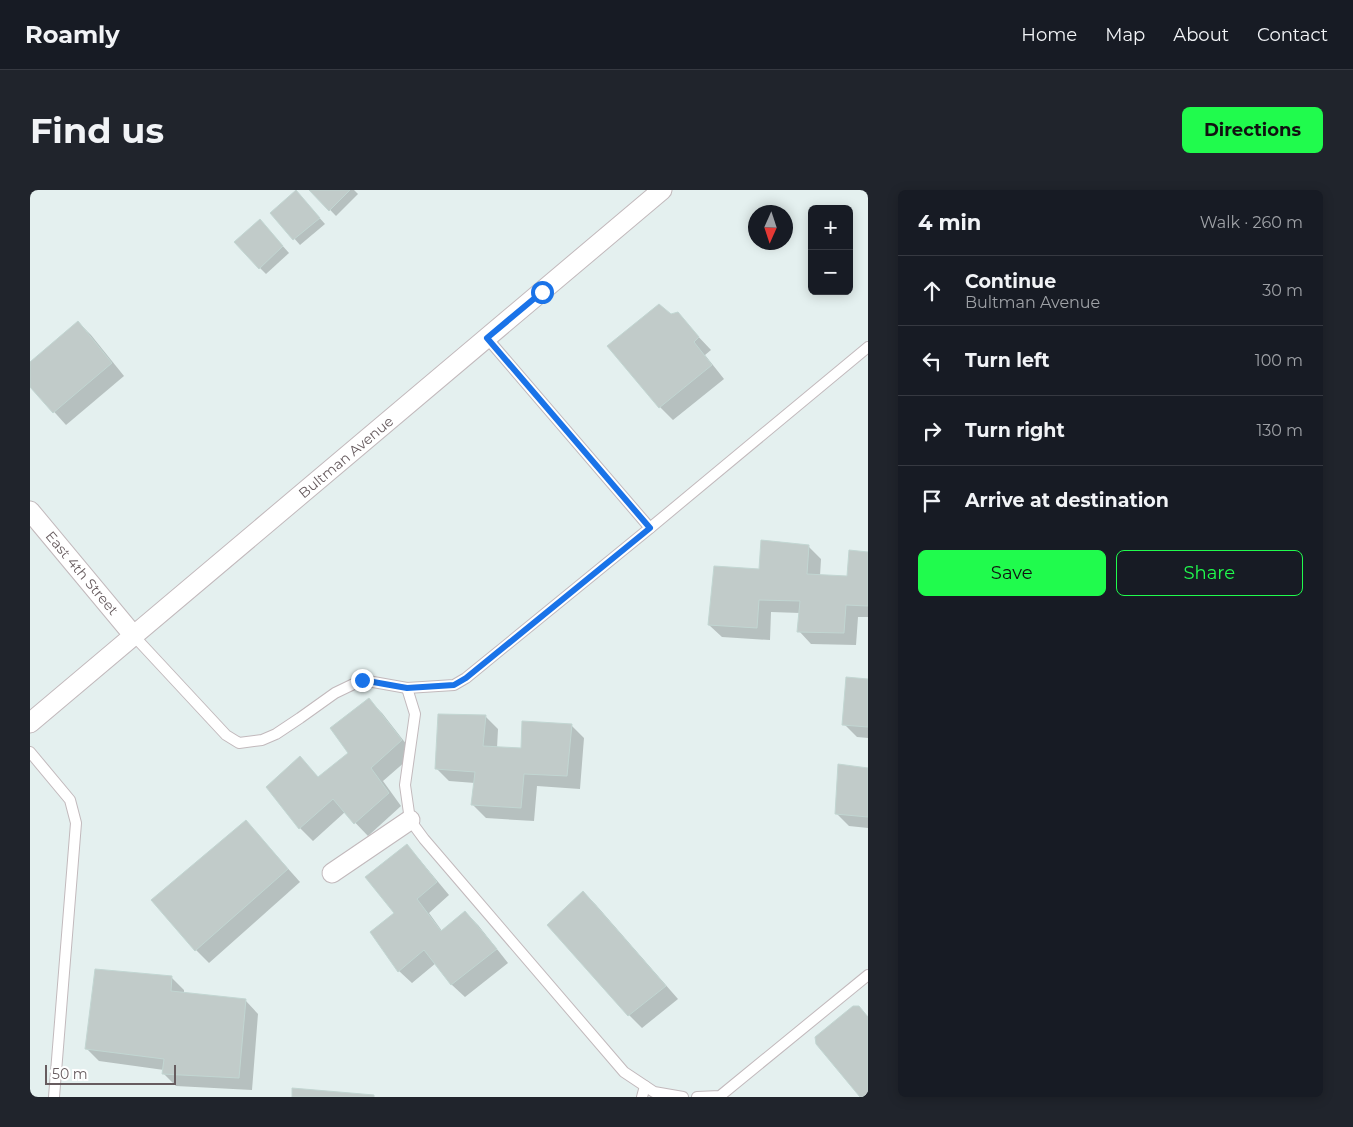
<!DOCTYPE html>
<html lang="en">
<head>
<meta charset="utf-8">
<style>
	:root { --surface:#171b24; --page:#20242c; --text:#f1f3f6; --muted:#9ea1a6; --line:#363941; --accent:#20fb4d }
	body { margin:0; font-family:Montserrat,sans-serif; background:var(--page); color:var(--text) }
	.controls { position:absolute; right:15px; top:15px; display:grid; overflow:hidden; border-radius:8px; box-shadow:0 2px 12px #0003 }
	.controls button { width:45px; height:45px; display:grid; place-items:center; padding:0; border:0; border-bottom:1px solid var(--line); background:var(--surface); color:var(--text); font:25px sans-serif }
	.compass { position:absolute; left:718px; top:15px; width:45px; height:45px; border-radius:50%; background:var(--surface); box-shadow:0 2px 12px #0003; rotate:183deg }
	.scale { position:absolute; left:15px; bottom:12px; width:131px; box-sizing:border-box; padding-left:5px; border:2px solid #675c5f; border-top:0; font-size:14px; line-height:18px; white-space:nowrap; color:#675c5f; -webkit-text-stroke:4px #fff; paint-order:stroke }
	.stop { position:absolute; width:15px; height:15px; margin:-11px; border:4px solid #1a73e8; border-radius:50%; background:#fff }
	.stop.end { background:#1a73e8; border-color:#fff; box-shadow:0 1px 5px #0008 }
	.list { margin:0; padding:0; list-style:none }
	h2 { display:flex; justify-content:space-between; align-items:center; height:65px; margin:0; padding:0 20px; font-size:21px }
	h2 small { font-size:16px; font-weight:400; color:var(--muted) }
	.list li { display:grid; grid-template-columns:32px 1fr auto; gap:15px; align-items:center; box-sizing:border-box; height:70px; padding:0 20px; border-top:1px solid var(--line) }
	.list b { display:block; font-size:19px; white-space:nowrap }
	.list p { margin:0; font-size:16px; white-space:nowrap; color:var(--muted) }
	.list em { font-size:16px; font-style:normal; color:var(--muted) }
	.actions { display:flex; gap:10px; padding:15px 20px }
	.actions a { flex:1; padding:11px 0; border:1px solid var(--accent); border-radius:8px; text-align:center; font-size:18px; color:var(--accent) }
	.actions .main { background:var(--accent); color:#111 }
	.icon { flex:none; width:28px; height:28px; fill:none; stroke:currentColor; stroke-width:2; stroke-linecap:round; stroke-linejoin:round }
	.map { position:relative; flex:none; width:838px; height:907px; overflow:hidden; border-radius:8px }
	header { display:flex; align-items:center; gap:30px; box-sizing:border-box; height:70px; padding:0 25px; background:var(--surface); border-bottom:1px solid var(--line) }
	header strong { font-size:24px }
	nav { display:flex; gap:28px; margin-inline-start:auto; font-size:18px }
	.intro { display:flex; align-items:center; justify-content:space-between; box-sizing:border-box; height:120px; padding:0 30px }
	h1 { margin:0; font-size:35px }
	.button { padding:12px 22px; border-radius:8px; background:var(--accent); color:#111; font-size:18px; font-weight:700 }
	main { display:flex; gap:30px; padding:0 30px }
	aside { flex:1; background:var(--surface); border-radius:8px; box-shadow:0 2px 12px #0003 }
	.map>svg:first-child { display:block }
</style>
</head>
<body>
<header>
<strong>Roamly</strong>
<nav><a>Home</a><a>Map</a><a>About</a><a>Contact</a></nav>
</header>
<div class="intro"><h1>Find us</h1><a class="button">Directions</a></div>
<main>
<div class="map">
<svg width="838" height="907" viewBox="0 0 838 907">
	<rect width="100%" height="100%" fill="#e4f0ef"/>
	<!-- shadow -->
	<g fill="#0003">
		<polygon points="281,0 324,0 328,4 306,26"/>
		<polygon points="272,8 295,34 270,55 242,23"/>
		<polygon points="236,37 259,63 236,84 230,78"/>
		<polygon points="647,124 681,160 675,165 694,189 643,230 630,217 641,126"/>
		<polygon points="48,132 61,145 94,186 36,235 0,195 0,174"/>
		<polygon points="778,356 791,369 790,386 818,387 820,362 838,363 838,427 828,427 826,455 781,454 769,441 770,423 741,422 740,450 692,447 679,435 730,380"/>
		<polygon points="817,488 838,490 838,548 827,547 814,534"/>
		<polygon points="339,510 352,523 384,564 353,591 371,616 338,646 315,622 283,651 270,638 237,597 282,581 289,588 320,563"/>
		<polygon points="456,527 468,539 467,558 492,559 541,535 554,548 550,599 507,596 504,631 456,628 443,615 445,593 419,591 406,578"/>
		<polygon points="810,576 838,579 838,638 819,636 806,623"/>
		<polygon points="228,645 270,692 179,773 166,760 123,710"/>
		<polygon points="376,656 389,669 419,705 399,723 412,741 435,722 448,735 478,773 435,807 422,795 406,773 382,793 369,781 365,723"/>
		<polygon points="553,702 566,715 648,809 612,838 599,825"/>
		<polygon points="141,787 154,800 154,804 216,811 228,824 222,900 146,896 133,883 134,880 69,871 56,858"/>
	</g>
	<!-- building -->
	<g fill="#c1cbc9" stroke="#c2d6d2">
		<polygon points="266,0 290,28 263,50 240,23"/>
		<polygon points="279,0 320,0 299,21"/>
		<polygon points="230,29 253,56 229,79 204,52"/>
		<polygon points="629,114 641,124 648,122 669,147 664,152 682,175 629,218 577,156"/>
		<polygon points="48,131 82,173 23,223 0,197 0,172"/>
		<polygon points="731,350 779,355 777,384 817,386 819,360 838,362 838,416 816,415 814,443 767,442 770,411 729,410 727,438 678,435 684,376 729,379"/>
		<polygon points="816,487 838,489 838,537 812,535"/>
		<polygon points="339,508 372,550 341,578 359,603 324,634 303,609 269,639 236,597 270,566 288,587 318,563 300,538"/>
		<polygon points="408,524 456,525 453,556 491,558 492,531 542,534 537,586 494,584 491,618 441,615 445,582 405,579"/>
		<polygon points="808,574 838,578 838,627 805,624"/>
		<polygon points="216,630 258,679 165,761 121,710"/>
		<polygon points="377,654 407,692 387,709 411,741 435,721 467,759 421,795 394,760 368,782 340,742 364,723 335,687"/>
		<polygon points="553,701 636,796 598,826 517,735"/>
		<polygon points="65,779 142,786 141,801 216,809 209,888 132,884 134,869 55,859"/>
		<polygon points="823,816 829,816 838,827 838,907 830,907 786,854 785,847"/>
		<polygon points="262,898 344,905 344,907 262,907"/>
	</g>
	<g fill="none" stroke-linecap="round" stroke-linejoin="round">
		<!-- lane casing -->
		<g stroke="#c2b9bc" stroke-width="12">
			<g id="lane">
				<polyline points="457,148 620,338"/>
				<polyline points="104,446 196,545 209,553 232,550 246,544 270,528 305,503 332,490 377,498 424,495 436,488 620,338 838,157"/>
				<polyline points="377,498 385,524 375,595 380,630 394,649 594,882 624,902 653,907"/>
				<polyline points="0,562 40,610 46,633 24,907"/>
				<polyline points="612,907 615,896"/>
				<polyline points="667,907 690,906 838,785"/>
			</g>
		</g>
		<!-- street casing -->
		<g stroke="#c2b9bc" stroke-width="21">
			<g id="street">
				<polyline points="0,321 104,446"/>
				<polyline points="0,533 632,0"/>
				<polyline points="302,683 380,630"/>
			</g>
		</g>
		<!-- lane -->
		<use href="#lane" stroke="#fff" stroke-width="10"/>
		<!-- street -->
		<use href="#street" stroke="#fff" stroke-width="19"/>
	</g>
	<g fill="none" stroke-linecap="round" stroke-linejoin="round">
		<!-- route -->
		<polyline stroke="#1a73e8" stroke-width="6" points="332,490 377,498 424,495 436,488 620,338 457,148 512,102"/>
	</g>
	<g text-anchor="middle" stroke-width="4.5" stroke-linejoin="round" paint-order="stroke">
		<!-- street labels -->
		<g font-size="14" fill="#675c5f" stroke="#fff">
			<text transform="translate(316 267) rotate(-40)" y="5">Bultman Avenue</text>
			<text transform="translate(52 383) rotate(50)" y="5">East 4th Street</text>
		</g>
	</g>
</svg>
<div class="controls">
<button>+</button>
<button>−</button>
</div>
<svg class="compass" viewBox="-18 -18 36 36"><path d="M0-13l5 13h-10z" fill="#e53935"/><path d="M0 13l5-13h-10z" fill="#9ea1a6"/></svg>
<div class="scale">50 m</div>
<div class="stop" style="left:512px;top:102px"></div>
<div class="stop end" style="left:332px;top:490px"></div>
</div>
<aside>
<h2>4 min<small>Walk · 260 m</small></h2>
<ul class="list">
<li><svg class="icon" aria-label="ahead" viewBox="0 0 24 24"><path d="M12 20V5M6 11l6-6 6 6"/></svg><div><b>Continue</b><p>Bultman Avenue</p></div><em>30 m</em></li>
<li><svg class="icon" aria-label="left" viewBox="0 0 24 24"><path d="M17 20v-9H6M10 6l-5 5 5 5"/></svg><div><b>Turn left</b></div><em>100 m</em></li>
<li><svg class="icon" aria-label="right" viewBox="0 0 24 24"><path d="M7 20v-9h11M14 6l5 5-5 5"/></svg><div><b>Turn right</b></div><em>130 m</em></li>
<li><svg class="icon" aria-label="arrive" viewBox="0 0 24 24"><path d="M6 21V4h12l-3 4 3 4H6"/></svg><div><b>Arrive at destination</b></div></li>
</ul>
<div class="actions"><a class="main">Save</a><a>Share</a></div>
</aside>
</main>
</body>
</html>
